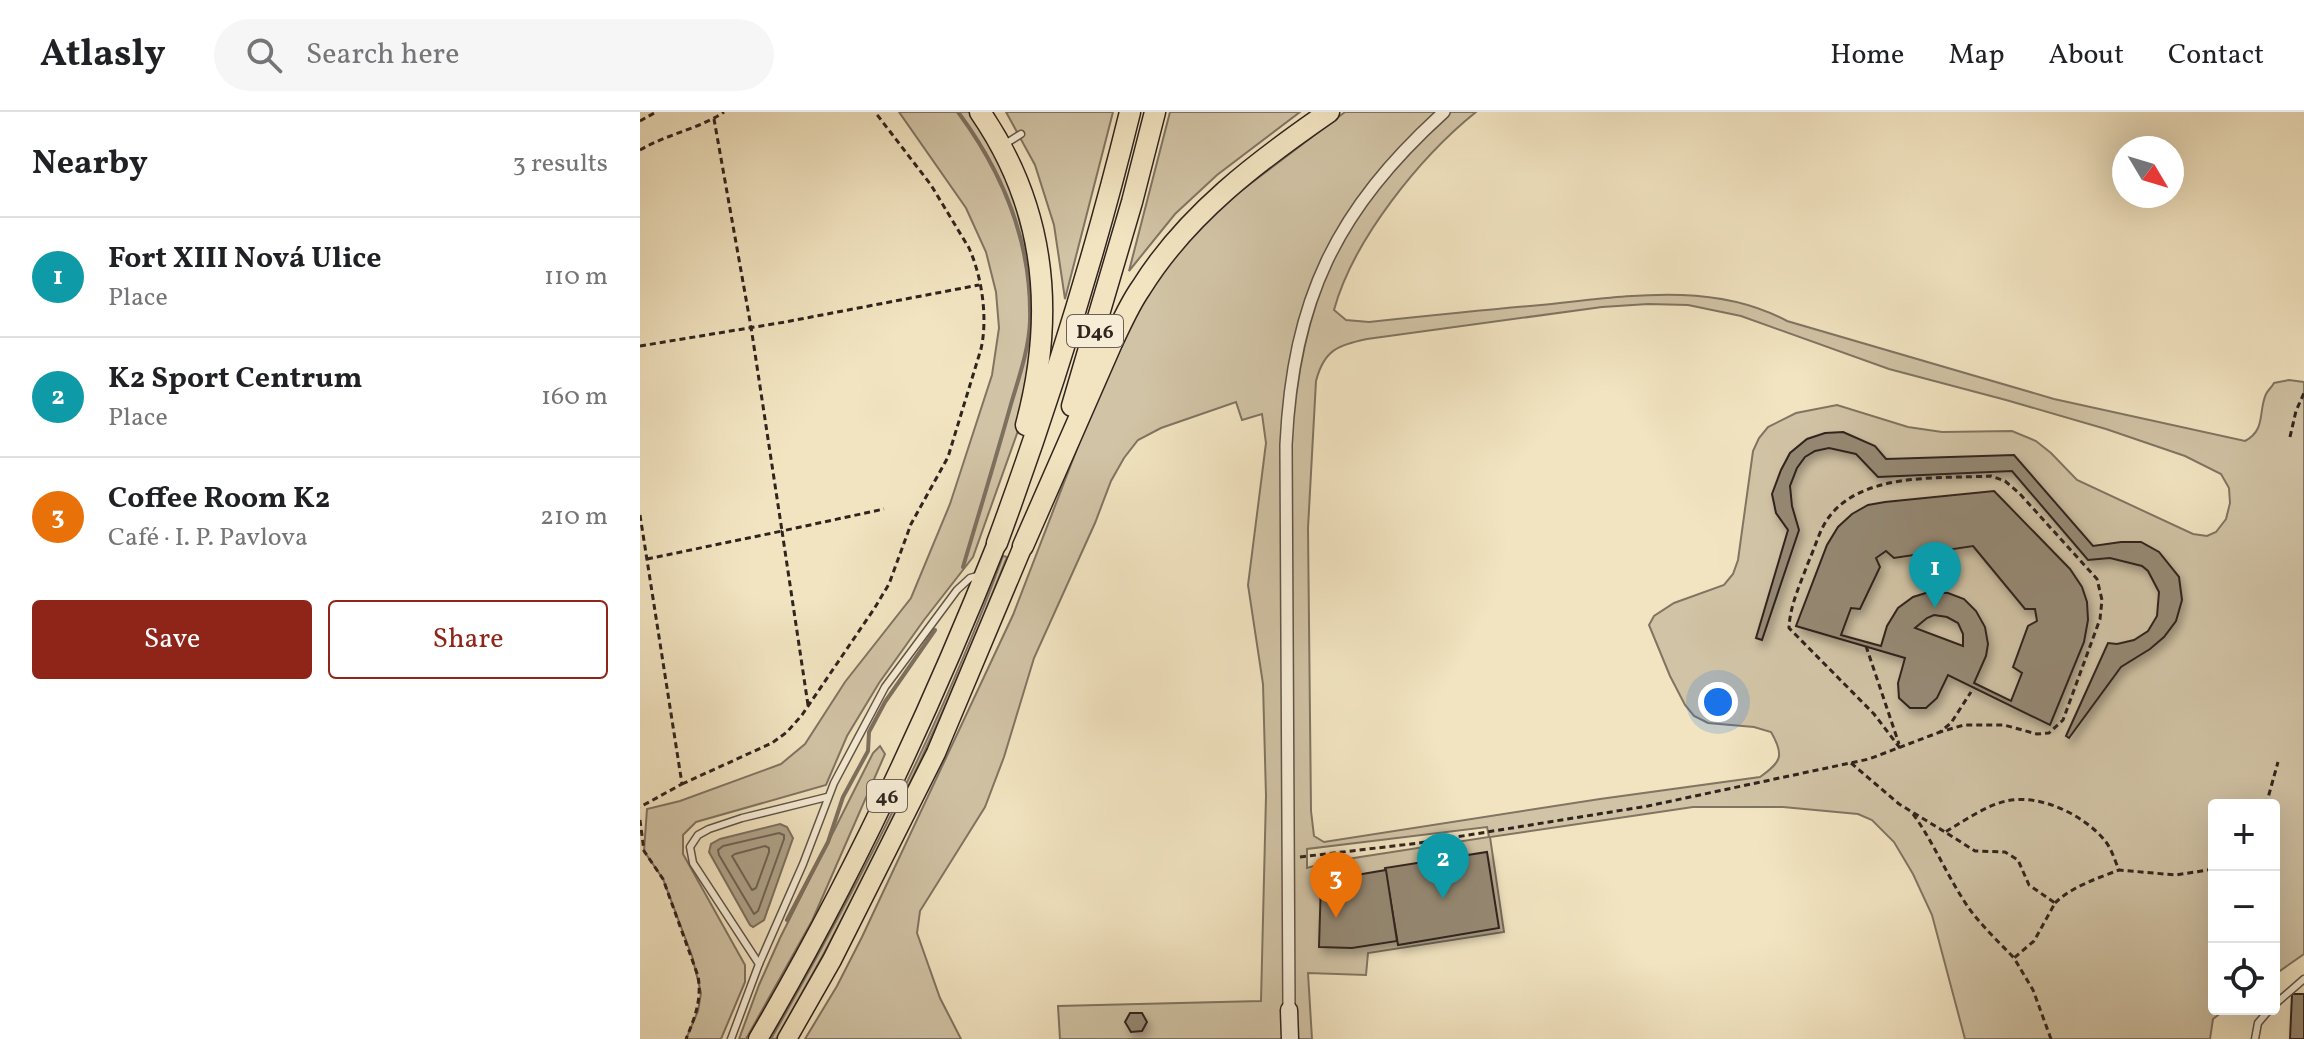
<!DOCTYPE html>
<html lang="en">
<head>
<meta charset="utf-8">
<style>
	:root { --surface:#fff; --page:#f6f6f6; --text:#202124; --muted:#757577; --line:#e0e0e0; --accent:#8f2418 }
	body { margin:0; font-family:Vollkorn,serif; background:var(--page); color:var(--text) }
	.controls { position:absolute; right:24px; bottom:24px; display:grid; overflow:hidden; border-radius:8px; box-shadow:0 8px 32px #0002 }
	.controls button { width:72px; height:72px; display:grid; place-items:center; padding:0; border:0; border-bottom:2px solid var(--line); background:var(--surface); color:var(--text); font:40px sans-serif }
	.compass { position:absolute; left:1472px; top:24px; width:72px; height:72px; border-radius:50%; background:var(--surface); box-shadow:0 8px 32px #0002; rotate:128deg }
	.you { position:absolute; left:1078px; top:590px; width:28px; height:28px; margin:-20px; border:6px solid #fff; border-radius:50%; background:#1a73e8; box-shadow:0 0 0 12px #1a73e833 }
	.badge { display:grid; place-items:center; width:52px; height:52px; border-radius:50%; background:var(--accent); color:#fff; font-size:26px; font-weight:700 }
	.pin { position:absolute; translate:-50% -66px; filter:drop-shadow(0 2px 4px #0008) }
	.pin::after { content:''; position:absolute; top:42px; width:28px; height:24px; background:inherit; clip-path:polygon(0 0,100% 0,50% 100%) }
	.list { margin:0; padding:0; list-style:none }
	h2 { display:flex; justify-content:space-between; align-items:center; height:104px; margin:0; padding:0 32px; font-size:34px }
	h2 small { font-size:26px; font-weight:400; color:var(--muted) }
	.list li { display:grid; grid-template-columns:52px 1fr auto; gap:24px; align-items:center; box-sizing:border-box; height:120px; padding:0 32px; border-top:2px solid var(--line) }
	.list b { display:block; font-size:30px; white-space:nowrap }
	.list p { margin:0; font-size:26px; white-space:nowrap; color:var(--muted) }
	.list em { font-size:26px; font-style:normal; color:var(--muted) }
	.actions { display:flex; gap:16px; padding:24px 32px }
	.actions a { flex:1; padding:18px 0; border:2px solid var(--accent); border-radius:8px; text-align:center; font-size:28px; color:var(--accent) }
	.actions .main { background:var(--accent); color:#fff }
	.icon { flex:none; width:44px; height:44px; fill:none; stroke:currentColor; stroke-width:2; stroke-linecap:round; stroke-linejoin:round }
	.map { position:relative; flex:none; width:1664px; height:927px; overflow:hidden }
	header { display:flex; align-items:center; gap:48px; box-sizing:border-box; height:112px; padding:0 40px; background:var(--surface); border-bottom:2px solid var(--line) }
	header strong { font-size:38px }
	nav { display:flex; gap:44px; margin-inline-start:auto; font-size:28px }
	.search { width:560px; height:72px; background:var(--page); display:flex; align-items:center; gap:20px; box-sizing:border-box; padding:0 28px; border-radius:44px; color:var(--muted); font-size:30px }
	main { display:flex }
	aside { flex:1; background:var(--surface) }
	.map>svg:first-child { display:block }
</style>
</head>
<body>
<header>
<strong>Atlasly</strong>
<div class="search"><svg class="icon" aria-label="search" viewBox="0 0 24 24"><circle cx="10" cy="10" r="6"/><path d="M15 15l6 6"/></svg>Search here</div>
<nav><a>Home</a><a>Map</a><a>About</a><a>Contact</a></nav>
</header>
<main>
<aside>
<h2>Nearby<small>3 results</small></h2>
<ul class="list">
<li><span class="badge" style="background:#0f9aa8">1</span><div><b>Fort XIII Nová Ulice</b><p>Place</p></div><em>110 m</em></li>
<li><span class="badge" style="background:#0f9aa8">2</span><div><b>K2 Sport Centrum</b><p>Place</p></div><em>160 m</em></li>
<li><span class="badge" style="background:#e8710a">3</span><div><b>Coffee Room K2</b><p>Café · I. P. Pavlova</p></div><em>210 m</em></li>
</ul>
<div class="actions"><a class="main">Save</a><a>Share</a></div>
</aside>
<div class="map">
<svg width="1664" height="927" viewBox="0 0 1664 927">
	<defs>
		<filter id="shadow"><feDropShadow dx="3.5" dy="6" stdDeviation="4" flood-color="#0004"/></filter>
	</defs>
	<rect width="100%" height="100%" fill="#f2e4c1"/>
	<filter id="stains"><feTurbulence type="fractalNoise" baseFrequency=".0025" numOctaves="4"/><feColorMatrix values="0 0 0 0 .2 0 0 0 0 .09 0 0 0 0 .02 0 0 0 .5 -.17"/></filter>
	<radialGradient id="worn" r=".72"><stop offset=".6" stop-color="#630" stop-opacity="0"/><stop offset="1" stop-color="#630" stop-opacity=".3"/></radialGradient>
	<!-- green -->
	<g fill="#d1c3a5" stroke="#807462" stroke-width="2" fill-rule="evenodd">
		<polygon points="259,0 334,0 383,98 397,192 379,316 333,445 284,508 239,571 207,624 186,673 56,710 43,723 43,742 105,853 105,870 81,927 46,927 58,899 61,881 52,844 23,767 4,739 7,697 40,689 141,652 165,632 205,570 271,486 310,392 352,263 359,216 356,180 346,140 326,96"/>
		<polygon points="366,0 473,0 425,187 414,113 395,53"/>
		<polygon points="530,0 660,0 577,63 535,102 489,159"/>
		<path d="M705,0H836C780,45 713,128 694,198L706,208L729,210C786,204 843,198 901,193C982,185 1072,168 1147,209L1414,287L1605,329C1626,318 1618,300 1626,282C1628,278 1632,275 1634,271L1649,268L1664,270V842L1634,863V693H1574V897H1586L1573,907L1570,927H1325L1292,803L1273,762L1254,730L1232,708L1218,702L1143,695H1053L850,725L864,820L728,841L726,863L668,861L672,927H420L418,894L621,889L626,684L623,572L608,473L626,331L622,302L602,308L596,290L521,316L498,328L484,346L471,369L455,411L394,546L364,645L345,695L280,799L277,821L300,886L321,927H165L197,874L222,825L373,503L455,290L504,185L534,142L586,90ZM1008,192L1048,193L1101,204L1249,257L1366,288L1466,317L1545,344L1581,362L1589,376L1590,391L1586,407L1576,420L1567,424L1553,422L1437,368L1411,341L1396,329L1372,319L1302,320L1268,315L1197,293L1156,301L1128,315L1119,326L1113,339L1098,448L1093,462L1084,473L1034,491L1014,504L1009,513L1030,564L1045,593L1054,604L1068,611L1114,615L1131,620C1145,644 1141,650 1120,665L960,687L684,730L674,724L671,699L668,416L676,269C684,238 698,233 727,227L962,195ZM847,715L849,725L688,750L667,756V737Z"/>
		<path d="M363,444L367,445C302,611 226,772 136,927H131C219,772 302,612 363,444Z"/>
		<polygon points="240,634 245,642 172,809 106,927 99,927 119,873 140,826 233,641"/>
	</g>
	<!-- water -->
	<polygon fill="#b0a38a" stroke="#7d705f" stroke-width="2" points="140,712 147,715 153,726 124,808 113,815 110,813 69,740 71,732 80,727"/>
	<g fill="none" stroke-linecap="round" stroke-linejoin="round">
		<!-- shore -->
		<g stroke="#706454" stroke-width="2">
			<polygon points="139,721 144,723 144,727 118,799 114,802 79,743 78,738 83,734"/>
			<polygon points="125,734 129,736 129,740 116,776 112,778 92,744 95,742"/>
		</g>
		<!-- stream -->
		<g stroke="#7d705f" stroke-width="4">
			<path d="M318,0C364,62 392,130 390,209C389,237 379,265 371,292C356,346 339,401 323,455"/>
			<polyline points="147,808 188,730 203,685 228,639 229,620 245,590 295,518"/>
		</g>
	</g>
	<!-- building -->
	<g fill="#958873" stroke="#30241f" stroke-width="2" fill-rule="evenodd" filter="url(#shadow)">
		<polygon points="1203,320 1235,334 1246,347 1374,343 1453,434 1481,430 1501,430 1519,440 1539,465 1542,488 1536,509 1524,525 1510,537 1481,555 1429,626 1426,624 1468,531 1477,532 1494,528 1508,519 1517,504 1519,480 1508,459 1502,454 1470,446 1448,448 1372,359 1238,365 1216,342 1189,336 1175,339 1165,345 1157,356 1150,374 1152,394 1159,418 1122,528 1116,526 1148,418 1136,401 1132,382 1141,358 1150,341 1167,327 1185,321"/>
		<path d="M1354,379L1430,457L1442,475L1447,490L1448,508L1444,530L1410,613L1308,563L1297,586L1286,596H1270L1259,586L1258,571L1265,546L1156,514L1187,433L1198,415L1212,402L1228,393L1245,390ZM1333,434L1385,497H1395L1397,509L1388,514L1373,555L1382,561L1371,589L1334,571L1346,544L1348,532L1345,515L1336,499L1324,487L1308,481L1289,480L1273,485L1258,496L1247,514L1241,534L1201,523L1211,496L1220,497L1240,455L1236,446L1246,439L1254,446ZM1294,503L1307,505L1318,511L1323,522V534L1275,516L1287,506Z"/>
		<polygon points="847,740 859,816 758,833 745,756"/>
		<polygon points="746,758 757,829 712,836 679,835 681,769"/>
		<polygon points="1652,882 1664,882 1664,927 1650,927"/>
		<polygon points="490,901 502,901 507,910 502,919 491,920 485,910"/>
	</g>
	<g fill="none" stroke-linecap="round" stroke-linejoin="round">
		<!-- lane casing -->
		<g stroke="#605448" stroke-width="9">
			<g id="lane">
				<polyline points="365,32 381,22"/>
				<polyline points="119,852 53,751 50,735 58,723 69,717 102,706 187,685"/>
				<polyline points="1634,893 1664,867"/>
				<polyline points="91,927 119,852 163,752 194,671 245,575 317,478 330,466 341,463"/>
				<polyline points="1615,927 1618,911 1630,897"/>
			</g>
		</g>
		<!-- street casing -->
		<g stroke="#605448" stroke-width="14">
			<path id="street" d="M649,898L646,333C653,187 696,98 804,0"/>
		</g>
		<!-- secondary casing -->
		<g stroke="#30241f" stroke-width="19">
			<polyline id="secondary" points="649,898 650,927"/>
		</g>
		<!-- primary casing -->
		<g stroke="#30241f" stroke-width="21">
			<g id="primary">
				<path d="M118,927C211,768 289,602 357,431"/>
				<polyline points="147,927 192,848 296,641 383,434"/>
			</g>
		</g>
		<!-- highway casing -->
		<g stroke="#30241f" stroke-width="23">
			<g id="highway">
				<path d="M340,0C406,96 416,202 386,313"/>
				<polyline points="432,294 492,90 515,0"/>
				<path d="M357,431C409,290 454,147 490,0"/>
				<path d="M383,434L472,231C481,212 489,193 501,176C547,102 618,49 689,0"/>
			</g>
		</g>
		<!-- path -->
		<g stroke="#30241f" stroke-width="3" stroke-dasharray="6 4" stroke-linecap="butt">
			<polyline points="0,9 16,0"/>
			<path d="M0,38C27,22 59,17 84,0"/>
			<polyline points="0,234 145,210 339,173"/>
			<polyline points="1650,325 1656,299 1664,281"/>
			<polyline points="0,403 42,672 0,695"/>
			<polyline points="7,447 142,419 111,215 74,7"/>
			<polyline points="1226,534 1259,632"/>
			<polyline points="168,593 142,419 244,397"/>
			<path d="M1260,636L1234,602L1149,516C1150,493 1160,473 1168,451C1174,438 1178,423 1185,411C1216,359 1299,367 1351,364L1365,369L1380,382L1457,467L1462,488L1460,507L1423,608L1409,621L1397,622L1364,613H1324L1300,620"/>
			<polyline points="1211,651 1259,692 1305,720"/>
			<path d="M42,672L132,631L147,620L162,603L234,497L249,472L271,412L308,345L341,237C348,206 342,165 329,136L291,73L235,0"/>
			<polyline points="1626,693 1638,650"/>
			<path d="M1273,702C1292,728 1304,757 1321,784C1335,808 1355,826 1374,846"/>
			<path d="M0,708L4,739L23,767L58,864C62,888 55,905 46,927"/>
			<polyline points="660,745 779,731 1008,694 1229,647 1300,620 1311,611 1331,580"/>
			<path d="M1415,791C1431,775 1458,766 1479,758"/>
			<path d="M1411,927L1393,878L1374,846L1394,829L1415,791L1389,773L1378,748L1365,740L1335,739L1305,720C1324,709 1345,694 1366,689C1400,681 1446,704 1466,730C1472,738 1475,749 1479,758L1536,763L1574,757"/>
		</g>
		<!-- lane -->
		<use href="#lane" stroke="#f7edd7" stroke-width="6"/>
		<!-- street -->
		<use href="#street" stroke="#f7edd7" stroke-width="11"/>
		<!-- secondary -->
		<use href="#secondary" stroke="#f7edd7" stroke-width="16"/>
		<!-- primary -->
		<use href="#primary" stroke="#f2e4c1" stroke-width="18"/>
		<!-- highway -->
		<use href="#highway" stroke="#f2e4c1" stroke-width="20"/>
	</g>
	<g text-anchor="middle" stroke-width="7" stroke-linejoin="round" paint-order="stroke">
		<!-- shield labels -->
		<g fill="#f7edd7" stroke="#6c6056" stroke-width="2">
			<rect x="427" y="203" width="56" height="32" rx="6"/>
			<rect x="227" y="668" width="40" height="32" rx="6"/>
		</g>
		<g font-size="20" font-weight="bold" fill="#30241f">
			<text x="455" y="226">D46</text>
			<text x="247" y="691">46</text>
		</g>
	</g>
	<rect width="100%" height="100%" filter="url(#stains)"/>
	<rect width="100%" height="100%" fill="url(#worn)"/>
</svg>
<div class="controls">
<button>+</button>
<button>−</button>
<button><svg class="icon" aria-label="locate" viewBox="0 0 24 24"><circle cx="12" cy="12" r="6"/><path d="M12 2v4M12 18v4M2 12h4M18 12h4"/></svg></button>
</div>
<svg class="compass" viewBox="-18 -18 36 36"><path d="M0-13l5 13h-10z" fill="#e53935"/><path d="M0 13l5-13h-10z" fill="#757577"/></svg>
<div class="you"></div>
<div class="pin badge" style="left:1295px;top:496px;background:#0f9aa8">1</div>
<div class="pin badge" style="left:803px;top:787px;background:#0f9aa8">2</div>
<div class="pin badge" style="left:696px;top:806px;background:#e8710a">3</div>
</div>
</main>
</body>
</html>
